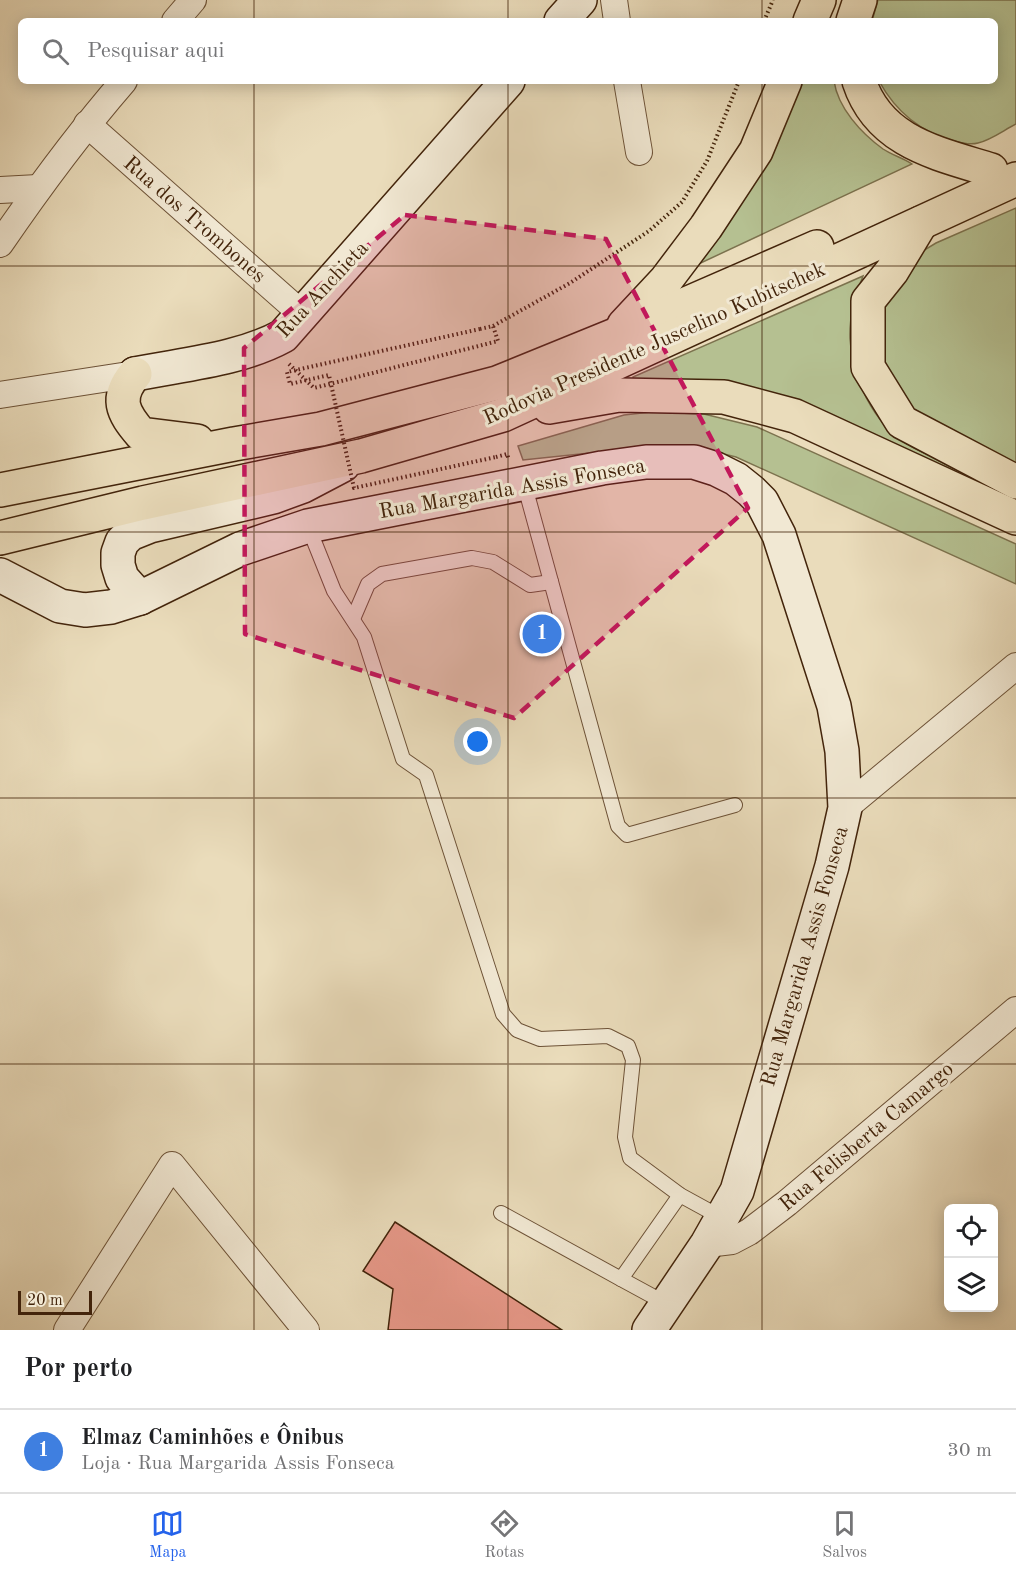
<!DOCTYPE html>
<html lang="pt">
<head>
<meta charset="utf-8">
<style>
	:root { --surface:#fff; --page:#f2f2f2; --text:#202124; --muted:#757577; --line:#e0e0e0; --accent:#2563eb }
	body { margin:0; font-family:"Old Standard TT",serif; background:var(--page); color:var(--text) }
	.controls { position:absolute; right:18px; bottom:18px; display:grid; overflow:hidden; border-radius:9px; box-shadow:0 3px 15px #0003 }
	.controls button { width:54px; height:54px; display:grid; place-items:center; padding:0; border:0; border-bottom:2px solid var(--line); background:var(--surface); color:var(--text); font:30px sans-serif }
	.scale { position:absolute; left:18px; bottom:15px; width:74px; box-sizing:border-box; padding-left:6px; border:3px solid #43240b; border-top:0; font-size:16px; line-height:21px; white-space:nowrap; color:#43240b; -webkit-text-stroke:4px #f1e8d3; paint-order:stroke }
	.you { position:absolute; left:478px; top:742px; width:21px; height:21px; margin:-15px; border:4px solid #fff; border-radius:50%; background:#1a73e8; box-shadow:0 0 0 9px #1a73e833 }
	.badge { display:grid; place-items:center; width:39px; height:39px; border-radius:50%; background:var(--accent); color:#fff; font-size:20px; font-weight:700 }
	.pin { position:absolute; translate:-50% -50%; border:3px solid #fff; box-shadow:0 2px 6px #0006 }
	.list { margin:0; padding:0; list-style:none }
	h2 { display:flex; justify-content:space-between; align-items:center; height:78px; margin:0; padding:0 24px; font-size:26px }
	h2 small { font-size:20px; font-weight:400; color:var(--muted) }
	.list li { display:grid; grid-template-columns:39px 1fr auto; gap:18px; align-items:center; box-sizing:border-box; height:84px; padding:0 24px; border-top:2px solid var(--line) }
	.list b { display:block; font-size:22px; white-space:nowrap }
	.list p { margin:0; font-size:20px; white-space:nowrap; color:var(--muted) }
	.list em { font-size:20px; font-style:normal; color:var(--muted) }
	.icon { flex:none; width:33px; height:33px; fill:none; stroke:currentColor; stroke-width:2; stroke-linecap:round; stroke-linejoin:round }
	.map { position:relative; flex:none; width:1016px; height:1330px; overflow:hidden }
	.search { position:absolute; background:var(--surface); box-shadow:0 3px 15px #0003; left:18px; right:18px; top:18px; height:66px; display:flex; align-items:center; gap:15px; box-sizing:border-box; padding:0 21px; border-radius:9px; color:var(--muted); font-size:22px }
	.sheet { height:162px; background:var(--surface) }
	nav { display:flex; justify-content:space-around; align-items:center; box-sizing:border-box; height:84px; border-top:2px solid var(--line); background:var(--surface); font-size:16px; color:var(--muted) }
	nav a { display:grid; justify-items:center; gap:3px }
	nav .on { color:var(--accent) }
	.map>svg:first-child { display:block }
</style>
</head>
<body>
<div class="map">
<svg width="1016" height="1330" viewBox="0 0 1016 1330">
	<rect width="100%" height="100%" fill="#eadcbb"/>
	<filter id="stains"><feTurbulence type="fractalNoise" baseFrequency=".00333" numOctaves="4"/><feColorMatrix values="0 0 0 0 .2 0 0 0 0 .09 0 0 0 0 .02 0 0 0 .5 -.17"/></filter>
	<radialGradient id="worn" r=".72"><stop offset=".6" stop-color="#630" stop-opacity="0"/><stop offset="1" stop-color="#630" stop-opacity=".3"/></radialGradient>
	<!-- green -->
	<g fill="#b5c091" stroke="#7c724e" stroke-width="1.5">
		<path d="M878,0H1016V124C1004,130 991,140 978,143C971,145 961,143 954,141C920,132 896,112 879,81H995V21H872Z"/>
		<path d="M799,81H834C838,108 861,133 883,149C892,155 903,158 912,164L690,268Z"/>
		<polygon points="1016,208 1016,470 926,428 883,375 881,307 921,252 936,243"/>
		<path d="M863,276C855,297 849,317 850,339C852,378 873,423 907,444C917,451 930,455 941,460C966,471 991,483 1016,494V512L790,405L634,385L633,377Z"/>
		<polygon points="651,412 704,414 757,427 1016,544 1016,584 736,457 716,452 609,451 523,460 518,446 624,415"/>
	</g>
	<!-- building -->
	<polygon fill="#e69888" stroke="#43240b" stroke-width="1.5" points="395,1222 562,1330 388,1330 393,1289 363,1271"/>
	<g fill="none" stroke-linecap="round" stroke-linejoin="round">
		<!-- lane casing -->
		<g stroke="#6d5237" stroke-width="16">
			<g id="lane">
				<polyline points="524,483 618,826 627,835 735,805"/>
				<polyline points="308,526 334,591 364,637 403,759 426,775 503,1014 517,1030 540,1039 608,1036 628,1046 633,1060 625,1137 630,1158 680,1195 722,1218"/>
				<polyline points="353,619 368,584 382,574 472,558 493,562 530,585 551,582"/>
				<polyline points="501,1213 621,1279 680,1195"/>
				<polyline points="621,1279 667,1304"/>
			</g>
		</g>
		<!-- street casing -->
		<g stroke="#6d5237" stroke-width="28">
			<g id="street">
				<polyline points="614,0 617,21"/>
				<polyline points="175,21 193,0"/>
				<polyline points="627,81 639,152"/>
				<polyline points="87,124 302,314"/>
				<polyline points="0,190 38,188"/>
				<path d="M0,244C39,187 79,133 124,81"/>
				<polyline points="0,395 135,374"/>
				<polyline points="845,808 1016,666"/>
				<polyline points="707,1244 732,1241 749,1232 787,1203 1016,1010"/>
				<polyline points="67,1330 172,1165 306,1330"/>
			</g>
		</g>
		<!-- secondary casing -->
		<g stroke="#43240b" stroke-width="36">
			<g id="secondary">
				<polyline points="561,21 580,0"/>
				<path d="M135,374C184,364 239,360 283,336L508,81"/>
				<polyline points="0,575 60,606 85,610 111,607 140,598 240,549 308,526 602,468 646,462 694,462 716,469 736,479 751,491 762,502 779,535 834,706 842,751 845,808 832,866 737,1191 707,1244 649,1330"/>
				<polyline points="140,598 122,578 118,565 118,553 122,542 130,534 150,526 273,497 303,486 343,465"/>
			</g>
		</g>
		<!-- highway casing -->
		<g stroke="#43240b" stroke-width="36">
			<g id="highway">
				<polyline points="810,21 819,0"/>
				<polyline points="853,21 860,0"/>
				<path d="M859,81C879,142 936,153 991,170"/>
				<polyline points="921,223 892,271 868,301 868,367 902,422 1016,482"/>
				<polyline points="624,325 666,280 706,227 756,151 785,81"/>
				<path d="M135,374C115,398 122,412 141,434L197,441"/>
				<polyline points="549,407 619,395 724,397 795,416 1016,518"/>
				<polyline points="0,490 234,444 321,429 497,383 615,335 817,247"/>
				<polyline points="0,538 143,503 361,456 503,415 1016,179"/>
			</g>
		</g>
		<!-- path -->
		<g stroke="#43240b" stroke-width="4" stroke-dasharray="1.5 3" stroke-linecap="butt">
			<polyline points="764,21 773,0"/>
			<polyline points="480,329 493,326 570,283 649,231 682,202 707,161 739,81"/>
			<polyline points="289,364 314,388 498,341 493,326"/>
			<polyline points="496,457 507,454 509,460"/>
		</g>
		<!-- lane -->
		<use href="#lane" stroke="#f1e8d3" stroke-width="14"/>
		<!-- street -->
		<use href="#street" stroke="#f1e8d3" stroke-width="26"/>
		<!-- secondary -->
		<use href="#secondary" stroke="#f1e8d3" stroke-width="33"/>
		<!-- highway -->
		<use href="#highway" stroke="#eadcbb" stroke-width="33"/>
		<!-- path-bridge -->
		<polyline stroke="#43240b" stroke-width="4" stroke-dasharray="1.5 3" stroke-linecap="butt" points="480,329 287,372 290,384 329,375 354,488 496,457"/>
	</g>
	<!-- marked area -->
	<path fill="#c2185b" fill-opacity="0.2" stroke="#c2185b" stroke-width="4.5" stroke-dasharray="12 8" stroke-linejoin="round" d="M405,215L606,239L748,508L514,718L245,634L244,348Z"/>
	<!-- grid -->
	<path fill="none" stroke="#43240b" stroke-width="1.5" stroke-opacity="0.55" d="M254,0V21M508,0V21M762,0V21M254,81V1330M508,81V1330M762,81V1330M0,266H1016M0,532H1016M0,798H1016M0,1064H1016"/>
	<g text-anchor="middle" stroke-width="6" stroke-linejoin="round" paint-order="stroke">
		<!-- street labels -->
		<g font-size="21" fill="#43240b" stroke="#f1e8d3">
			<text transform="translate(195 219) rotate(41)" y="7">Rua dos Trombones</text>
			<text transform="translate(322 289) rotate(-47)" y="7">Rua Anchieta</text>
			<text transform="translate(654 343) rotate(-24)" y="7">Rodovia Presidente Juscelino Kubitschek</text>
			<text transform="translate(512 488) rotate(-10)" y="7">Rua Margarida Assis Fonseca</text>
			<text transform="translate(804 956) rotate(-74)" y="7">Rua Margarida Assis Fonseca</text>
			<text transform="translate(866 1136) rotate(-40)" y="7">Rua Felisberta Camargo</text>
		</g>
	</g>
	<rect width="100%" height="100%" filter="url(#stains)"/>
	<rect width="100%" height="100%" fill="url(#worn)"/>
</svg>
<div class="controls">
<button><svg class="icon" aria-label="locate" viewBox="0 0 24 24"><circle cx="12" cy="12" r="6"/><path d="M12 2v4M12 18v4M2 12h4M18 12h4"/></svg></button>
<button><svg class="icon" aria-label="layers" viewBox="0 0 24 24"><path d="M12 4l9 5-9 5-9-5zM3 14l9 5 9-5"/></svg></button>
</div>
<div class="scale">20 m</div>
<div class="you"></div>
<div class="pin badge" style="left:542px;top:634px;background:#3f7fe0">1</div>
<div class="search"><svg class="icon" aria-label="search" viewBox="0 0 24 24"><circle cx="10" cy="10" r="6"/><path d="M15 15l6 6"/></svg>Pesquisar aqui</div>
</div>
<section class="sheet">
<h2>Por perto<small></small></h2>
<ul class="list">
<li><span class="badge" style="background:#3f7fe0">1</span><div><b>Elmaz Caminhões e Ônibus</b><p>Loja · Rua Margarida Assis Fonseca</p></div><em>30 m</em></li>
</ul>
</section>
<nav>
<a class="on"><svg class="icon" aria-label="map" viewBox="0 0 24 24"><path d="M3 6l6-2 6 2 6-2v14l-6 2-6-2-6 2zM9 4v14M15 6v14"/></svg>Mapa</a>
<a><svg class="icon" aria-label="directions" viewBox="0 0 24 24"><path d="M12 3l9 9-9 9-9-9zM9 14v-3h6M13 9l2 2-2 2"/></svg>Rotas</a>
<a><svg class="icon" aria-label="saved" viewBox="0 0 24 24"><path d="M7 4h10v16l-5-4-5 4z"/></svg>Salvos</a>
</nav>
</body>
</html>
